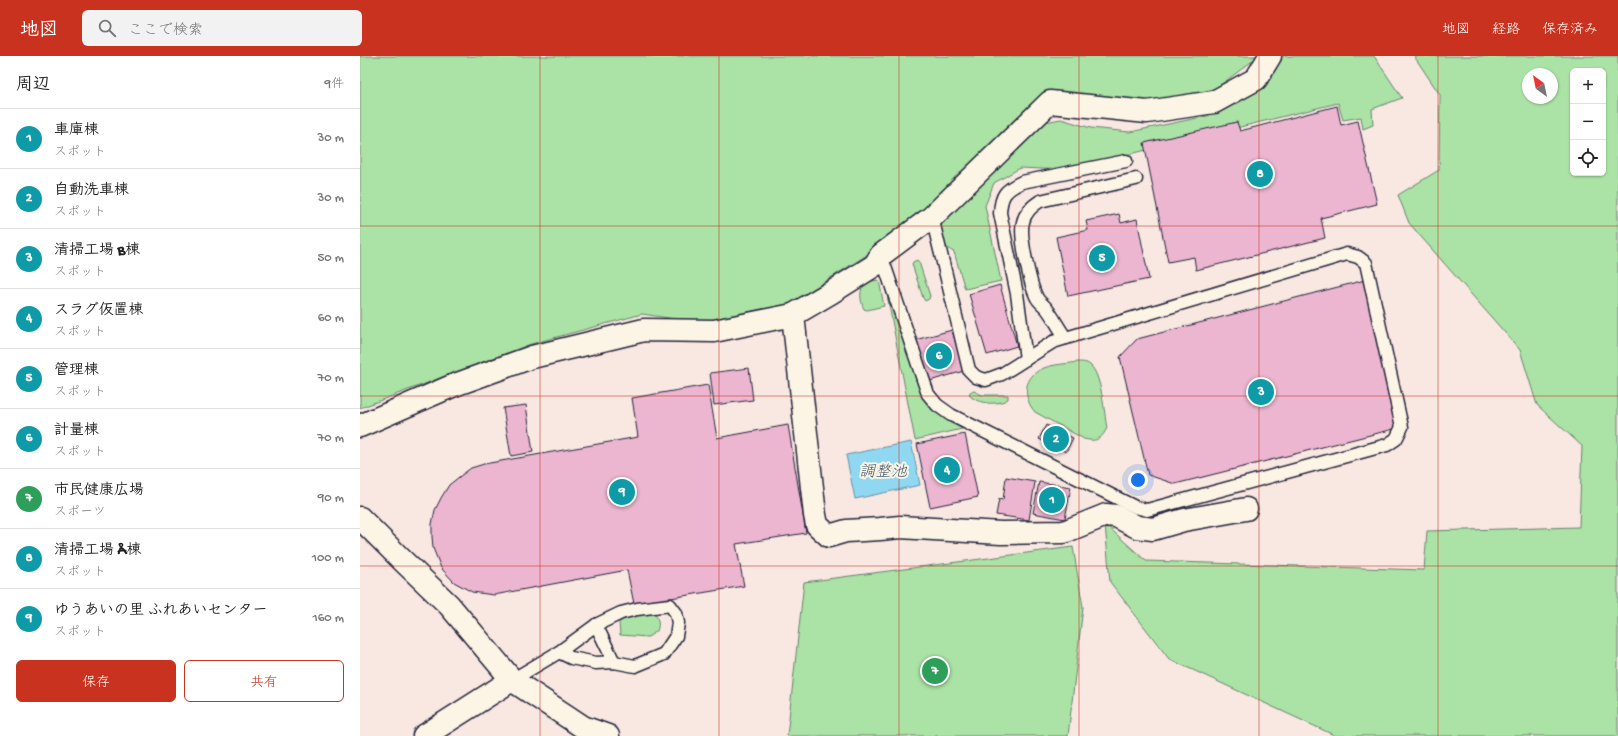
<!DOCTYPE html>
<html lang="ja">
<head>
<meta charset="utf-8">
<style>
	:root { --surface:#fff; --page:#f2f2f2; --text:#222; --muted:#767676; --line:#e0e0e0; --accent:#c8321e }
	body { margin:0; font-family:"Gochi Hand","Klee One",sans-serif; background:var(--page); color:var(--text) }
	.controls { position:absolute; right:12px; top:12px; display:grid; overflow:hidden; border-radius:6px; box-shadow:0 1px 3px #0004 }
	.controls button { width:36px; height:36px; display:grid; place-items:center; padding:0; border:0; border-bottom:1px solid var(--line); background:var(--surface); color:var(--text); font:20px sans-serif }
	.compass { position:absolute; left:1162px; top:12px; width:36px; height:36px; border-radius:50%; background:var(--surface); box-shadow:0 1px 3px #0004; rotate:327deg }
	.you { position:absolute; left:778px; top:424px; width:14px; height:14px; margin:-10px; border:3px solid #fff; border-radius:50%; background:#1a73e8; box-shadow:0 0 0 6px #1a73e833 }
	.badge { display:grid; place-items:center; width:26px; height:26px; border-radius:50%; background:var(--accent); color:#fff; font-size:13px; font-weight:700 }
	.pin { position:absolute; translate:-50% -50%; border:2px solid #fff; box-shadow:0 1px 4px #0006 }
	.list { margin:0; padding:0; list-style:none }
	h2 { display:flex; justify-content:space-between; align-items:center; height:52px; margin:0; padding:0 16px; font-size:17px }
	h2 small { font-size:13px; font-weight:400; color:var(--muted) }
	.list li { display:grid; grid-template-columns:26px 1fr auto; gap:12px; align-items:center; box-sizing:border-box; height:60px; padding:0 16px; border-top:1px solid var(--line) }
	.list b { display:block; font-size:15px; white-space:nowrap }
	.list p { margin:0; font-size:13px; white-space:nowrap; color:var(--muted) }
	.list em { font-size:13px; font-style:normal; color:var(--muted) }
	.actions { display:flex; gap:8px; padding:12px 16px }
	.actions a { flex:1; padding:9px 0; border:1px solid var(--accent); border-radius:6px; text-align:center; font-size:14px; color:var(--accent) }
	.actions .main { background:var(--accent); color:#fff }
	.icon { flex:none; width:22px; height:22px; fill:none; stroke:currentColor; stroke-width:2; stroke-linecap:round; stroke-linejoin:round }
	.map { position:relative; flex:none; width:1258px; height:680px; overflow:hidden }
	header { display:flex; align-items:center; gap:24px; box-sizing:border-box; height:56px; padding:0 20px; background:var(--accent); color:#fff }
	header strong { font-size:19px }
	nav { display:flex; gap:22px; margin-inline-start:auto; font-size:14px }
	.search { width:280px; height:36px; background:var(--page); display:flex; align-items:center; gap:10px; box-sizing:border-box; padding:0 14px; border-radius:6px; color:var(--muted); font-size:15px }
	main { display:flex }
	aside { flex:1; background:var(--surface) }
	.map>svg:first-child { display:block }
</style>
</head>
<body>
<header>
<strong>地図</strong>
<div class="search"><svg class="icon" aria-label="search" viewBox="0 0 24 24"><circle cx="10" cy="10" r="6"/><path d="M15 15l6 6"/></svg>ここで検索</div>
<nav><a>地図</a><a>経路</a><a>保存済み</a></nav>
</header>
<main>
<aside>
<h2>周辺<small>9件</small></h2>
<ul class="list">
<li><span class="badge" style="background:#0f9aa8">1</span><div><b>車庫棟</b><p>スポット</p></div><em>30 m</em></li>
<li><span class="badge" style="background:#0f9aa8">2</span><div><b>自動洗車棟</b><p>スポット</p></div><em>30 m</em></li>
<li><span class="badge" style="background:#0f9aa8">3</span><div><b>清掃工場 B棟</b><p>スポット</p></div><em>50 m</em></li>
<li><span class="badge" style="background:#0f9aa8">4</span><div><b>スラグ仮置棟</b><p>スポット</p></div><em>60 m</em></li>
<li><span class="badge" style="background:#0f9aa8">5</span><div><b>管理棟</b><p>スポット</p></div><em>70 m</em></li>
<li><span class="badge" style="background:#0f9aa8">6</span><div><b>計量棟</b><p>スポット</p></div><em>70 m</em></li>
<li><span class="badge" style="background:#2e9e5b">7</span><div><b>市民健康広場</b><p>スポーツ</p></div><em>90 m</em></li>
<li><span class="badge" style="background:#0f9aa8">8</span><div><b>清掃工場 Å棟</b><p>スポット</p></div><em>100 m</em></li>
<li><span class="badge" style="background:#0f9aa8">9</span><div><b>ゆうあいの里 ふれあいセンター</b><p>スポット</p></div><em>160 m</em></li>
</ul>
<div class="actions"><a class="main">保存</a><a>共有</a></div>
</aside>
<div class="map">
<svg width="1258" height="680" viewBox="0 0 1258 680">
	<rect width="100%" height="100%" fill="#f9e8e1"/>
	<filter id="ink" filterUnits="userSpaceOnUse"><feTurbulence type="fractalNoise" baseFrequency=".025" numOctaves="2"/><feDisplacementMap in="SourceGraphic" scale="8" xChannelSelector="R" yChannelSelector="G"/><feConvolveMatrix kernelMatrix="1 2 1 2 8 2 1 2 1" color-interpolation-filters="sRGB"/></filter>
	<g filter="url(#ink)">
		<!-- green -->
		<g fill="#abe2a5" stroke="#668270" fill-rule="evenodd">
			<polygon points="0,0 899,0 855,33 786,46 690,37 570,150 526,187 429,248 349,268 282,258 171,288 0,352"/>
			<path d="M921,0H1014L1042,42L1012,53L1013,69L1003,73L1001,61L983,64L978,47L705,114L660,112L634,127L625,150L641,225L605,233L594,196C583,192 580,180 581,169L675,73L685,66L701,63L731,72L770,76L847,60L874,46Z"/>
			<path d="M1054,0H1258V680H976L809,603L750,526L745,468L786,505L1064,514L1067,475L1219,471L1222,390L1177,349L1160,294L1049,167L1038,139L1079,114L1080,39ZM1213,15H1243V117H1213ZM1168,18H1192V42H1168Z"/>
			<polygon points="557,204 559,206 570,240 569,243 565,245 563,242 552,208 553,206"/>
			<polygon points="523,218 557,314 583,359 602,373 555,384"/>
			<path d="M519,224L524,250L507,254L504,253C500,245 499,233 505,226Z"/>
			<path d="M718,306C722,306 727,306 730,309C742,319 744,357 747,372C741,384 736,386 724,383L675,356C662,341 663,320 684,312C694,308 707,308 718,306Z"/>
			<path d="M614,335L622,339H648V343C638,350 617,348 609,339L610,336Z"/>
			<polygon points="713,491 723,551 708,680 427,680 444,526"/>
			<path d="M294,555C298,563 300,567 297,575L288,581L260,579L259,566L278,557Z"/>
		</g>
		<!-- water -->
		<polygon fill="#90d8f1" stroke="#648fa8" points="551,386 560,429 495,443 486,399"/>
		<!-- building -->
		<g fill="#ecb6d0" stroke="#22223b">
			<polygon points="977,50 981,69 998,65 1017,148 961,162 965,182 836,214 834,201 808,206 784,87 877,66 880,75"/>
			<polygon points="759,158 761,167 777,163 789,223 708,240 696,181 728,174 726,165"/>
			<polygon points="1005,224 1042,371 815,428 788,419 760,301 777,283"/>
			<polygon points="640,229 657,290 627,299 609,238"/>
			<polygon points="592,274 604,315 566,326 555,284"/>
			<polygon points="389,312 393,344 354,349 350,317"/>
			<polygon points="348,329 357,382 428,369 446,477 376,488 384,530 274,548 267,514 134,539 112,536 94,526 81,512 73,492 72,480 72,468 75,454 81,442 89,429 99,421 111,412 124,408 278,381 272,342"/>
			<polygon points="166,349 173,396 151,400 143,352"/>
			<polygon points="686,369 713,382 706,396 679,383"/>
			<polygon points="605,378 618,441 570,451 557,388"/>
			<polygon points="646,421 675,426 669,464 636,459 639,443 643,444"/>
			<polygon points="679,426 711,431 705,463 673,457"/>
		</g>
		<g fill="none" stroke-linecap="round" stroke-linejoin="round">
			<!-- service casing -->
			<g stroke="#22223b" stroke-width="15">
				<g id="service">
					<polyline points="521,199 568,338 577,349 591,359 775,451 787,454 1027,389 1036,383 1042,371 1006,207 998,201 987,198 706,282 693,286 642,318 626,324 616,321 609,314 572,161"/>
					<path d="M706,282C699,273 694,262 687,253C684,249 679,246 677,242C670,229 659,179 663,166C665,157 672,150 680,145L776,123"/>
					<path d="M666,303L657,238L640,157C641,139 645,134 662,126L766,105"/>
					<polyline points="236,569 254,606"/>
					<polyline points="152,624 199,596 236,569 261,557 277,553 310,549 316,557 318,567 316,580 304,598 292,603 275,610 254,606 236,607 211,602 199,596"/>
				</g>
			</g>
			<!-- minor casing -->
			<g stroke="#22223b" stroke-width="25">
				<g id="minor">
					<polyline points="433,259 455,459 457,469 469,480 486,475 520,473 540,471 641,477 704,476 746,459 756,460 777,471 793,473 824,464 886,453"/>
					<polyline points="0,370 92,330 172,301 284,274 354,275 433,259 472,236 515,209 521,199 572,161 690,46 787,56 854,46 896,23 910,0"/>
					<polyline points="0,462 41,503 89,549 152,624 223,671 248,680"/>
					<polyline points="64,680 152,624"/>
				</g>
			</g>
			<!-- service -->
			<use href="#service" stroke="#fcf5e5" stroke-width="12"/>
			<!-- minor -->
			<use href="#minor" stroke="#fcf5e5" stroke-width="22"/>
		</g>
	</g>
	<!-- grid -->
	<path fill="none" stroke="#c8321e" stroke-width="1" stroke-opacity="0.55" d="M180,0V680M359,0V680M539,0V680M719,0V680M899,0V680M1078,0V680M0,170H1258M0,340H1258M0,510H1258"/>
	<g text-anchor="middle" stroke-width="4" stroke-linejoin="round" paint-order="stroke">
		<!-- water labels -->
		<g font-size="16" font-style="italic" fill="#435972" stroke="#fcf5e5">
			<text x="523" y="420">調整池</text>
		</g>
	</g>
</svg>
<div class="controls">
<button>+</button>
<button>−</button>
<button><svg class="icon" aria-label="locate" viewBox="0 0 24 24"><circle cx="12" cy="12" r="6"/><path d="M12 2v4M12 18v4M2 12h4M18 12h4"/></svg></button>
</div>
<svg class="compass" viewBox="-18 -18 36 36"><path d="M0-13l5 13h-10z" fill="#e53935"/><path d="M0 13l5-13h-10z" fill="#767676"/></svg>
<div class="you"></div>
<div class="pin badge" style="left:692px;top:444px;background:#0f9aa8">1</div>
<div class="pin badge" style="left:696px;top:383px;background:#0f9aa8">2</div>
<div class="pin badge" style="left:901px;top:336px;background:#0f9aa8">3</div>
<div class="pin badge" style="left:587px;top:414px;background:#0f9aa8">4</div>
<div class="pin badge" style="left:742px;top:202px;background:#0f9aa8">5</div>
<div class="pin badge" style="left:579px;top:300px;background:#0f9aa8">6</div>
<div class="pin badge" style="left:575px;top:615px;background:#2e9e5b">7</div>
<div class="pin badge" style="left:900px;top:118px;background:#0f9aa8">8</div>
<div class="pin badge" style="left:262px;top:436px;background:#0f9aa8">9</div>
</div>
</main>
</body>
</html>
